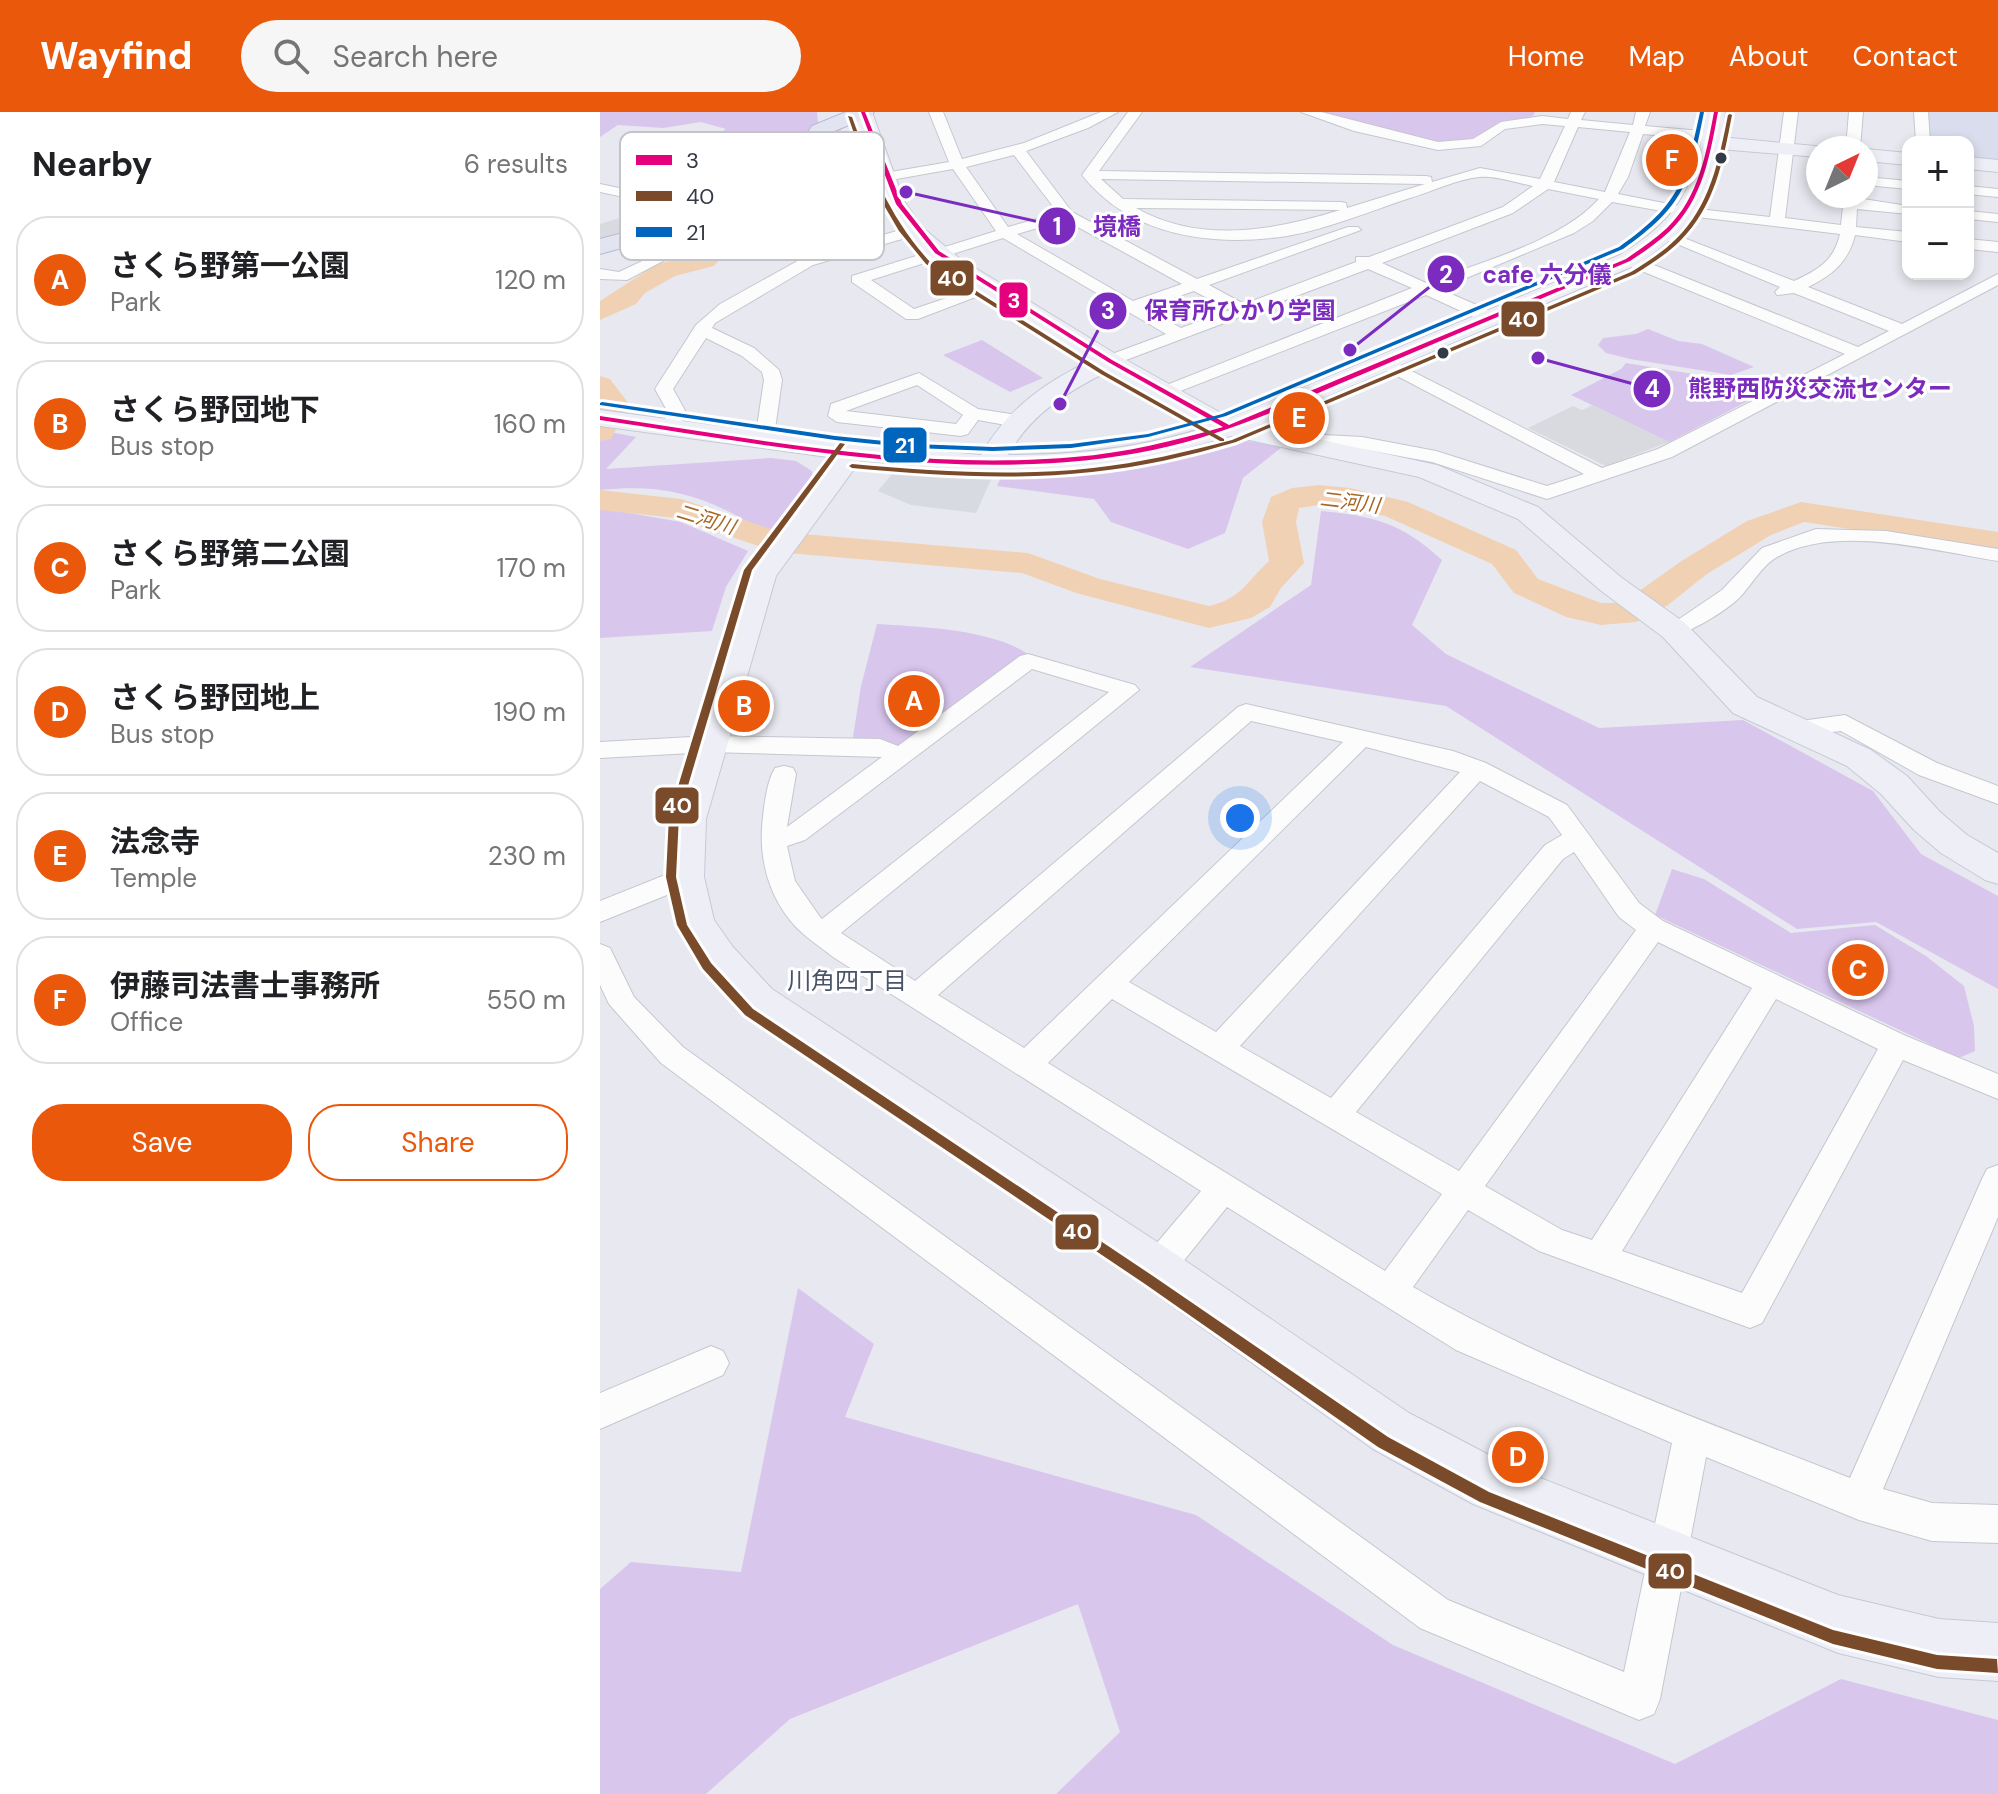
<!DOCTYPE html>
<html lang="en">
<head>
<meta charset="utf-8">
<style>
	:root { --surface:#fff; --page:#f6f6f6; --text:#202124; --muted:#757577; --line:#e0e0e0; --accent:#ea580c }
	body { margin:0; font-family:"DM Sans","Noto Sans JP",sans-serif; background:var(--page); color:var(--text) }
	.controls { position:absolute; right:24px; top:24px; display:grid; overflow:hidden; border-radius:16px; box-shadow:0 4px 12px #0003 }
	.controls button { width:72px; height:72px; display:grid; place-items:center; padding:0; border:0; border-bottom:2px solid var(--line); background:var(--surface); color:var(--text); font:40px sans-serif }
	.compass { position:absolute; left:1206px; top:24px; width:72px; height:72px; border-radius:50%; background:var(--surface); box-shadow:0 4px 12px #0003; rotate:43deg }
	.you { position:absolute; left:640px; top:706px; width:28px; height:28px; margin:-20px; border:6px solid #fff; border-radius:50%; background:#1a73e8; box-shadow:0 0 0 12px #1a73e833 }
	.badge { display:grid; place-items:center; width:52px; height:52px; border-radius:50%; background:var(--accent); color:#fff; font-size:26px; font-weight:700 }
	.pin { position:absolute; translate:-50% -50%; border:4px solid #fff; box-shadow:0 2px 8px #0006 }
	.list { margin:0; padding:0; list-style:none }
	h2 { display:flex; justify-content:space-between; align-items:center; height:104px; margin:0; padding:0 32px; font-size:34px }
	h2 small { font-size:26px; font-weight:400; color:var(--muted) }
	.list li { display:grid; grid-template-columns:52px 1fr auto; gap:24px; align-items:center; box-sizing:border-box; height:128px; margin:0 16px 16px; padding:0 16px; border:2px solid var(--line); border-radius:32px }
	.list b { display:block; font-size:30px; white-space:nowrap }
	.list p { margin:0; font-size:26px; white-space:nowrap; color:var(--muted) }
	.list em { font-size:26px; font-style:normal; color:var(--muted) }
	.actions { display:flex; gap:16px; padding:24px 32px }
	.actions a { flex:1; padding:18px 0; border:2px solid var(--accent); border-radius:32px; text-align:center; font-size:28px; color:var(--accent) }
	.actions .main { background:var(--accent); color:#fff }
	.icon { flex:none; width:44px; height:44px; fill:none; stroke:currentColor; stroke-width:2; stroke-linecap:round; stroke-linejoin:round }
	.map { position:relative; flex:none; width:1398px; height:1682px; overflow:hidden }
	header { display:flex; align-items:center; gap:48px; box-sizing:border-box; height:112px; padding:0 40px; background:var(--accent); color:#fff }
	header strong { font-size:38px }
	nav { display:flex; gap:44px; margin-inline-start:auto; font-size:28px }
	.search { width:560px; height:72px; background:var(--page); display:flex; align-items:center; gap:20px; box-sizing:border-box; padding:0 28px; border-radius:44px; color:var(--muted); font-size:30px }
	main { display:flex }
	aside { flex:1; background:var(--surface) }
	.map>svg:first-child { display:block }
</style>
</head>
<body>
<header>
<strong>Wayfind</strong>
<div class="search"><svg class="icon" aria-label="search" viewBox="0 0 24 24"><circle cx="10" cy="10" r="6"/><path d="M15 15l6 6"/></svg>Search here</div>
<nav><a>Home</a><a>Map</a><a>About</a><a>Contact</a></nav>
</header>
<main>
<aside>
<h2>Nearby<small>6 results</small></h2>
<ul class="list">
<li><span class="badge">A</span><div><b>さくら野第一公園</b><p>Park</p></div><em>120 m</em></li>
<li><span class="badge">B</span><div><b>さくら野団地下</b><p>Bus stop</p></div><em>160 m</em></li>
<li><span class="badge">C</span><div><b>さくら野第二公園</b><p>Park</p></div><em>170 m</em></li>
<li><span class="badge">D</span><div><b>さくら野団地上</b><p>Bus stop</p></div><em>190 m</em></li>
<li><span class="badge">E</span><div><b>法念寺</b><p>Temple</p></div><em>230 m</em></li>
<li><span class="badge">F</span><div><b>伊藤司法書士事務所</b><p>Office</p></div><em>550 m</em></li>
</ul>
<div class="actions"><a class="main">Save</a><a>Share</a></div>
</aside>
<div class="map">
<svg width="1398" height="1682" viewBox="0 0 1398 1682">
	<rect width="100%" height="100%" fill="#e8e9f0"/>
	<!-- industrial -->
	<polygon fill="#d7dae1" points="296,357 393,363 376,401 311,393 278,379"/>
	<!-- education -->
	<polygon fill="#d9ddee" points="1326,0 1398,0 1398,50 1368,47 1368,30 1328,30"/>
	<!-- green -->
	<g fill="#d9c6ed">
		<polygon points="0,0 217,0 218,11 188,45 148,47 90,38 126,17 101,10 63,16 18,13 0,25"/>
		<path d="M716,0H935L933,4C906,9 884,26 857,30C822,35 752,9 716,0Z"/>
		<polygon points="1048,217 1078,229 1102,232 1154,255 1131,263 1030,247 1006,241 998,233 1003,226 1036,222"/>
		<polygon points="382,228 443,266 410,280 343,243"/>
		<polygon points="1026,251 1124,267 1145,266 1171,277 1069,330 971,283 1021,257"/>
		<path d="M10,320L36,325L6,357L171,346L196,349L212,359L213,369L172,419L163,420C109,384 66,371 0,378V325Z"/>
		<path d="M635,327L682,335L643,366L625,421L588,437L511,410L494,387L397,374L401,365C482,364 559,356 635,327Z"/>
		<polygon points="0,396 81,410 148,439 126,475 112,519 0,526"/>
		<path d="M721,399C774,404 802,411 842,448L812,513L846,542L999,616L1143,608L1273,679L1321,742L1398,784V877L1276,810L1197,817L846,594L590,555L711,473Z"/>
		<path d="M277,512C322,515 394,517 431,544L301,641L252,631L261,574Z"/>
		<polygon points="1072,757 1104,767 1191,821 1275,813 1326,844 1364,874 1374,914 1375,939 1359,946 1055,803"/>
		<polygon points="198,1176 274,1232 245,1305 596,1403 793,1533 1075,1652 1241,1567 1398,1608 1398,1682 456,1682 520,1620 478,1492 190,1607 106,1682 0,1682 0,1477 31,1450 141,1460"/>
	</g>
	<!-- parking -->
	<g fill="#d8dadf">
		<polygon points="39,100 75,104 62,113 0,131 0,112"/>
		<polygon points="993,293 1069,330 1006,354 928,316 973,294 982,298"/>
	</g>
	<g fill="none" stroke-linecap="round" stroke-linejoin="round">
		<!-- river -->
		<g fill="#f1d1b4" fill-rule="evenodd">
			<polygon points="232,8 243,15 236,27 256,62 243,80 218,99 128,138 114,154 75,164 45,181 36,192 0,208 0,189 57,152 96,143 110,128 200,89 227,70 232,62 214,27 224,10"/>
			<polygon points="0,264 10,267 29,292 11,327 0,329"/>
			<path d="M719,373L750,376L808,390L916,438L938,467L1001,491H1016L1042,477L1083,448L1147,409L1201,390L1398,420V440L1204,410L1171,423L1107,462L1068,493L1036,510L1001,513L966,505L914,481L892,452L785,404L719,393L699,396L696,410L704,451L681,476L670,495L651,506L609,516L476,481L422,461L176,440L76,406L0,398V378L81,387L180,420L428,441L500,467L609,494C642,486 646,470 669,449L662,410L671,385L692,376Z"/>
		</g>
		<!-- street casing -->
		<g stroke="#c4c7ce" stroke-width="2">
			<g id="street">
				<path d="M329,0H343L362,47L424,31L501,0H518L488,16L426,39L472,100L597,167L748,115H758L761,118L609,173L644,192L756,150V145H769L903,95L933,74C917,71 895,63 879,65C857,67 831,80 810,86C770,99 728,117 687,124C612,135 531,125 482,63L528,0H542L499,59L826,64L831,65L832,70L880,56L940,67L965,14L942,12L905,17L881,34L838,38L754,19L701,0H721L838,30L873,27L901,10L942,4L968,7L971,0H985L981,8L1033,13L1036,0H1050L1045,14L1112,20L1119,24L1112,28L1043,22L1028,65L1018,82L1089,96L1170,105L1184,0H1198L1185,106L1241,113L1244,84L1308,94V102L1257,97L1256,115L1308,120V130L1255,123C1248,151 1232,163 1208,175L1302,212L1398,162V173L1072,345L947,387L832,350L762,337L687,333L678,327L687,321L762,325L836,339L947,374L984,362L780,255L777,251L780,247L786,246L1002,356L1058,337L1245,242L1022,151V145H1034L1258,235L1289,219L1194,181L1177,183L1175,180L1180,175L1058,124L1061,121H1071L1194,169C1218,158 1234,149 1240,122L1089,104L1012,90L993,109L974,121L840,177L897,202L899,206L897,210H885L826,183L565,285L556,280L559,276L812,176L768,157L510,254L504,253L501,249L504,245L566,222L403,126L271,168L314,197L391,171L399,176L318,207H306L252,170V164L396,119L353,57L285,69L278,65L285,61L349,50ZM978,15L1030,20L1005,80L954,70ZM414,43L458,101L408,115L366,55ZM501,67L825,72L747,96L746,91L741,90L523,87ZM948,77L999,87C960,130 880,150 826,171L782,151L913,101ZM536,96L740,98C673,119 600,132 536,96ZM465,108L582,172L533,189L417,122ZM594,179L630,198L581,216L545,196Z"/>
				<polygon points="1249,0 1263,0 1260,36 1246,36"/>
				<polygon points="1314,0 1328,0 1330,30 1316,30"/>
				<polygon points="1266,65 1308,69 1308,77 1266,73"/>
				<polygon points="0,72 109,95 116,99 109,103 0,80"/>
				<polygon points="1368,74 1398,77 1398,85 1368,82"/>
				<polygon points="1368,99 1398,102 1398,110 1368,107"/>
				<polygon points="314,114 322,119 319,122 213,153 115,211 112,216 154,236 179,258 182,268 175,317 160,332 146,332 144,328 157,315 164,268 162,260 142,244 106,226 73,277 87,302 74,319 60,319 58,315 69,302 55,277 96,213 120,192 201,147"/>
				<polygon points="30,122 78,141 27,168 0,167 0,157 19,160 57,142 25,130 25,124"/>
				<polygon points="1368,127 1398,130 1398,140 1368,137"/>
				<path d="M319,261L378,297L417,303L426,309L417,315L378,308L368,322L361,324L237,310L228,304L231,292ZM317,273L363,303L356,312L246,299Z"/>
				<path d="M1216,417L1286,419L1398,437V449C1334,439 1238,412 1179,444C1164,451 1152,472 1141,484C1129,497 1083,527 1066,523L1063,518L1122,478L1162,436Z"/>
				<path d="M428,542L535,573L539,578L241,821L315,869L638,595L646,592L853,639L886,651L967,693L1039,791L1063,809L1306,924L1398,962V987L1303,948L1162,1211L1150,1216L939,1139L868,1098L813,1175C951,1255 1102,1308 1250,1366L1382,1067L1387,1057L1398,1053V1105L1283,1377L1332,1391L1398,1393V1431L1332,1429L1259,1408L1106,1345L1060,1587L1054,1602L1039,1608L820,1516L61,951L9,892L0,873V832L10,836L34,885L83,935L848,1488L1024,1560L1072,1331L856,1238L627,1095L569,1167L557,1171L545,1167L540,1156L545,1145L601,1079L233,845C221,835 206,826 195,814C167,783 158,743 163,704C165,689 167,669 175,656L184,654L193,656L196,662L187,715L282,645L110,640L0,646V630L110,624L280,627L298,634L420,544ZM432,557L509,580L222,807L220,805L195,769L187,734L205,728ZM651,609L743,630L424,936L338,883ZM766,635L860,660L616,920L529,870ZM880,669L949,705L962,723L945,733L731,986L640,934ZM974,740L1019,805L1036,818L859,1059L756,1000L963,747ZM1058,830L1152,876L992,1128L962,1118L885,1074ZM512,887L842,1082L785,1159L448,951ZM1176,887L1278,937L1142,1181L1022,1139Z"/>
				<polygon points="1245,603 1337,651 1398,674 1398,692 1319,663 1241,619 1194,624 1186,621 1182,616 1186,611"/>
				<polygon points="85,755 94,758 98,765 94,772 0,810 0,789"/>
				<polygon points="111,1234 123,1239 129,1251 123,1263 0,1317 0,1281"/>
			</g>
		</g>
		<!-- secondary casing -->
		<g stroke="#c5c9d7" stroke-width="2">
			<g id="secondary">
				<path d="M254,0H272L304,89L322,115L359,146L519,244L630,306L1020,143C1088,100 1092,75 1107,0H1125L1121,25L1225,35L1218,36V45L1119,37C1107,95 1085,121 1036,153L657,314L837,353L938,395L1022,466L1085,511L1157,585L1271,638L1307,664L1340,700L1367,723L1398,741V772L1385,768L1341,741L1314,718L1281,682L1247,654L1133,601L1063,525L1000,478L918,407L819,365L631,324L538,349L461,359L390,360L260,349L176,464L106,707L104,765L114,808L133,835L172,877L574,1141L809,1301L910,1354L1238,1483L1339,1507L1398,1511V1569L1339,1565L1238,1541L873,1392L773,1337L540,1171L142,899L104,856L75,808L66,765L70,707L146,463L235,346L0,314V298L253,332L381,343C407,297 445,270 492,248C431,211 313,152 283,88C271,60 263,29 254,0ZM509,259L607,315C543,336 476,343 408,343C431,302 468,279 509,259Z"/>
				<polygon points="1266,37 1308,41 1308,53 1266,49"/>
				<polygon points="1368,45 1398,48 1398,60 1368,57"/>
			</g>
		</g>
		<!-- primary casing -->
		<g stroke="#b4bad3" stroke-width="2">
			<polygon id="primary" points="246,0 274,0 271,4 227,22 202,62 184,76 68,123 0,142 0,127 52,113 168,66 186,53 212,14"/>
		</g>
		<!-- street -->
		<use href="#street" fill="#fcfcfd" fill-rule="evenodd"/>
		<!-- secondary -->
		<use href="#secondary" fill="#eeeff6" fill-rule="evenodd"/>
		<!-- primary -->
		<use href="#primary" fill="#e2e5f1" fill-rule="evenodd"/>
		<!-- bus-1 casing -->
		<g stroke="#fff" stroke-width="6">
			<path id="bus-1" d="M261,0H265L302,92L339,139L512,248L629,313L1026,147C1040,137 1054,128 1067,116C1099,85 1106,42 1114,0H1118C1110,43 1103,87 1070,119C1058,130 1044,140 1030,149C941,187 852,224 763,262C694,291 626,323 553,338C374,375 178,334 0,308V304C156,327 316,359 474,345C526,341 573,329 623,315L508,250L335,141L296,92Z"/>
		</g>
		<!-- bus-2 casing -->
		<g stroke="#fff" stroke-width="6">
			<g id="bus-2">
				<path d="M1130,2L1132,3C1123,49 1115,94 1080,129C1067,142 1051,152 1035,162L636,330C589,344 541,355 492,360C412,369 332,363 252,356L249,354L252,352C332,359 413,365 493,356C540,351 586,340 632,328L1031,160C1047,150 1063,140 1076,127C1110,94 1119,48 1128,3Z"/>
				<path d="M248,4L252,5C272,60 290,106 330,150L505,260L624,327V329H620L501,262L326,152L299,119L278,83L262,45Z"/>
				<polygon points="240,331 245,332 152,458 79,704 76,765 87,813 111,851 153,897 553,1164 788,1325 889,1380 1233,1518 1337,1543 1397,1547 1398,1561 1337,1557 1233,1532 880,1390 778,1335 545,1172 145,903 103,857 77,813 66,765 69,704 144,458"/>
			</g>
		</g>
		<!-- bus-3 casing -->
		<g stroke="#fff" stroke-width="6">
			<path id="bus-3" d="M1100,0H1104C1090,71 1084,94 1023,137L626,304L548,325L471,336L393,339L314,336L235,328L0,293V291L2,290L235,324L314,332L393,335L471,332L548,322L622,302L1019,135C1080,92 1085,70 1100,0Z"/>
		</g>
		<!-- bus-1 -->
		<use href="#bus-1" fill="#e5007d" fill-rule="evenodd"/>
		<!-- bus-2 -->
		<use href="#bus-2" fill="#7a4b2a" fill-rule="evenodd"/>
		<!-- bus-3 -->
		<use href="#bus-3" fill="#0065bd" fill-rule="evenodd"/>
	</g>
	<!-- markers -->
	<g fill="#333945" stroke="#fff" stroke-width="3">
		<circle cx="1121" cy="46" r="7"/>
		<circle cx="843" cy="241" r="7"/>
	</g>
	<g text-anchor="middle" stroke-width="6" stroke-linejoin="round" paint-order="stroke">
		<!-- far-water labels -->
		<g font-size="20" font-style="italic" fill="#a76624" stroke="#fff">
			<text transform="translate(750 390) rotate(7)" y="7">二河川</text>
			<text transform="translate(106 407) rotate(17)" y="7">二河川</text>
		</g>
		<!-- neighbourhood labels -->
		<g font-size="24" fill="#4a5469" stroke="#fff">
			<text x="247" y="877">川角四丁目</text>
		</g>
	</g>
	<!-- legend -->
	<rect x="20" y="20" width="264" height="128" rx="12" fill="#fff" stroke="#c2c4c7" stroke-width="2"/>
	<rect x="36" y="43" width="36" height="10" fill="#e5007d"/>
	<rect x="36" y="79" width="36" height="10" fill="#7a4b2a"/>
	<rect x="36" y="115" width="36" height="10" fill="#0065bd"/>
	<g font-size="22" fill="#333945">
		<text x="86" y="56">3</text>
		<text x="86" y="92">40</text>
		<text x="86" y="128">21</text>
	</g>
	<!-- callouts -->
	<path fill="none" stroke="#7b2cbf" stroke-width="3" d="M306 80L457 114M750 238L846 162M460 292L508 199M938 246L1052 277"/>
	<g fill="#7b2cbf" stroke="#fff" stroke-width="3">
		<circle cx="306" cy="80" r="8"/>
		<circle cx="750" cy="238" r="8"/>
		<circle cx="460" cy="292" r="8"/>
		<circle cx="938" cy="246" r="8"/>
		<circle cx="457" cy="114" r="20"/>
		<circle cx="846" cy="162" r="20"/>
		<circle cx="508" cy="199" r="20"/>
		<circle cx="1052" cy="277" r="20"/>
	</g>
	<g font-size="24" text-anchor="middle" font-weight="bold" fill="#fff">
		<text x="457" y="123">1</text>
		<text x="846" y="171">2</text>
		<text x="508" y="207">3</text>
		<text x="1052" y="285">4</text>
	</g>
	<g font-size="24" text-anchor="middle" font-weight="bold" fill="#7b2cbf" stroke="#fff" stroke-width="6" stroke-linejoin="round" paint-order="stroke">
		<text x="517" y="123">境橋</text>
		<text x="947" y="171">cafe 六分儀</text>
		<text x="640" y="207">保育所ひかり学園</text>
		<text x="1220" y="285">熊野西防災交流センター</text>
	</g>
	<g stroke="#fff" stroke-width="3">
		<rect x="329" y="147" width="46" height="38" rx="8" fill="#7a4b2a"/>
		<rect x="398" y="169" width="31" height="38" rx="8" fill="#e5007d"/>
		<rect x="900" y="188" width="46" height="38" rx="8" fill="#7a4b2a"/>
		<rect x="282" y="314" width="46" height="38" rx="8" fill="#0065bd"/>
		<rect x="54" y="674" width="46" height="39" rx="8" fill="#7a4b2a"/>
		<rect x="454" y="1101" width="46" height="38" rx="8" fill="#7a4b2a"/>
		<rect x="1047" y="1440" width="46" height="38" rx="8" fill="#7a4b2a"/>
	</g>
	<g font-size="22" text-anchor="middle" font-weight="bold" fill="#fff">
		<text x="352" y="174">40</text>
		<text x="414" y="196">3</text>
		<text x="923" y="215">40</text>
		<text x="305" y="341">21</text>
		<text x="77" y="701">40</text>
		<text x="477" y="1127">40</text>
		<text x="1070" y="1467">40</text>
	</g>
</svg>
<div class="controls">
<button>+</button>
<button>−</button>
</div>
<svg class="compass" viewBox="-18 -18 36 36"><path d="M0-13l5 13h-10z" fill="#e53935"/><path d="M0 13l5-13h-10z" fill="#757577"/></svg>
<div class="you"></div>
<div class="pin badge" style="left:314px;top:589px">A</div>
<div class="pin badge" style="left:144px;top:594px">B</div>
<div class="pin badge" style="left:1258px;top:858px">C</div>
<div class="pin badge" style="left:918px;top:1345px">D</div>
<div class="pin badge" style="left:699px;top:306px">E</div>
<div class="pin badge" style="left:1072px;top:48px">F</div>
</div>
</main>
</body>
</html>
